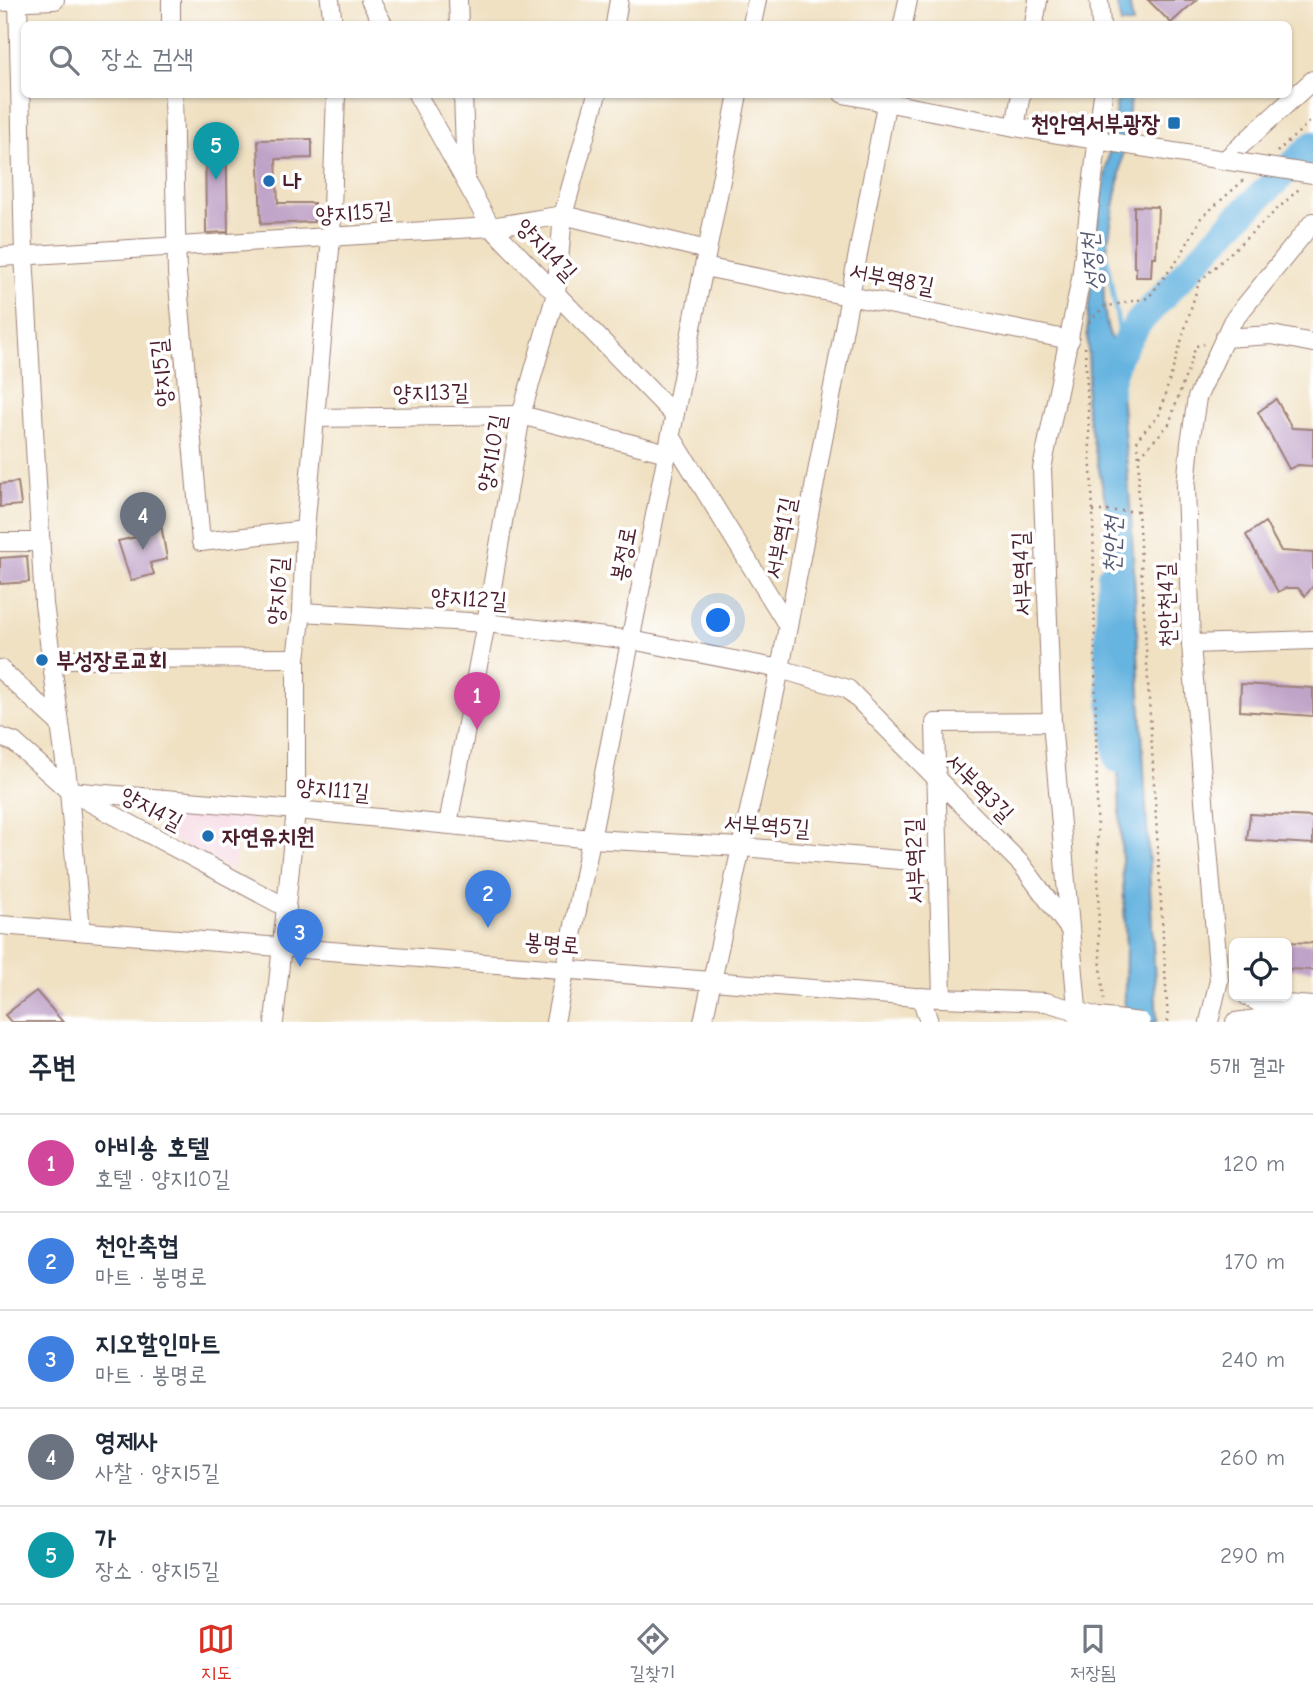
<!DOCTYPE html>
<html lang="ko">
<head>
<meta charset="utf-8">
<style>
	:root { --surface:#fff; --page:#f2f2f3; --text:#1f2937; --muted:#747a83; --line:#e0e1e3; --accent:#d93025 }
	body { margin:0; font-family:"Comic Neue","Poor Story",sans-serif; background:var(--page); color:var(--text) }
	.controls { position:absolute; right:21px; bottom:21px; display:grid; overflow:hidden; border-radius:10px; box-shadow:0 2px 5px #0004 }
	.controls button { width:63px; height:63px; display:grid; place-items:center; padding:0; border:0; border-bottom:2px solid var(--line); background:var(--surface); color:var(--text); font:35px sans-serif }
	.you { position:absolute; left:719px; top:621px; width:24px; height:24px; margin:-18px; border:5px solid #fff; border-radius:50%; background:#1a73e8; box-shadow:0 0 0 10px #1a73e833 }
	.badge { display:grid; place-items:center; width:46px; height:46px; border-radius:50%; background:var(--accent); color:#fff; font-size:23px; font-weight:700 }
	.pin { position:absolute; translate:-50% -58px; filter:drop-shadow(0 2px 4px #0008) }
	.pin::after { content:''; position:absolute; top:37px; width:24px; height:21px; background:inherit; clip-path:polygon(0 0,100% 0,50% 100%) }
	.list { margin:0; padding:0; list-style:none }
	h2 { display:flex; justify-content:space-between; align-items:center; height:91px; margin:0; padding:0 28px; font-size:30px }
	h2 small { font-size:23px; font-weight:400; color:var(--muted) }
	.list li { display:grid; grid-template-columns:46px 1fr auto; gap:21px; align-items:center; box-sizing:border-box; height:98px; padding:0 28px; border-top:2px solid var(--line) }
	.list b { display:block; font-size:26px; white-space:nowrap }
	.list p { margin:0; font-size:23px; white-space:nowrap; color:var(--muted) }
	.list em { font-size:23px; font-style:normal; color:var(--muted) }
	.icon { flex:none; width:38px; height:38px; fill:none; stroke:currentColor; stroke-width:2; stroke-linecap:round; stroke-linejoin:round }
	.map { position:relative; flex:none; width:1313px; height:1022px; overflow:hidden }
	.search { position:absolute; background:var(--surface); box-shadow:0 2px 5px #0004; left:21px; right:21px; top:21px; height:77px; display:flex; align-items:center; gap:18px; box-sizing:border-box; padding:0 24px; border-radius:10px; color:var(--muted); font-size:26px }
	.sheet { height:581px; background:var(--surface) }
	nav { display:flex; justify-content:space-around; align-items:center; box-sizing:border-box; height:98px; border-top:2px solid var(--line); background:var(--surface); font-size:19px; color:var(--muted) }
	nav a { display:grid; justify-items:center; gap:4px }
	nav .on { color:var(--accent) }
	.map>svg:first-child { display:block }
</style>
</head>
<body>
<div class="map">
<svg width="1313" height="1022" viewBox="0 0 1313 1022">
	<rect width="100%" height="100%" fill="#fff"/>
	<filter id="ink" filterUnits="userSpaceOnUse"><feTurbulence type="fractalNoise" baseFrequency=".0143" numOctaves="2"/><feDisplacementMap in="SourceGraphic" scale="14" xChannelSelector="R" yChannelSelector="G"/><feConvolveMatrix kernelMatrix="1 2 1 2 8 2 1 2 1" color-interpolation-filters="sRGB"/></filter>
	<filter id="wash" filterUnits="userSpaceOnUse"><feTurbulence type="fractalNoise" baseFrequency=".00686" numOctaves="4" result="noise"/><feDisplacementMap in="SourceGraphic" scale="28" xChannelSelector="R" yChannelSelector="G"/><feGaussianBlur stdDeviation="1.57" result="paint"/><feColorMatrix in="noise" values="0 0 0 0 0 0 0 0 0 0 0 0 0 0 0 0 0 1.4 0 .05"/><feComposite in="paint" operator="in"/></filter>
	<g filter="url(#wash)">
		<rect width="100%" height="100%" fill="#f0e1c3"/>
		<!-- built -->
		<polygon fill="#f4cfdd" points="172,806 255,814 249,840 238,840 233,871 160,833"/>
		<!-- water -->
		<g fill="#66b4e0" stroke="#586a86" stroke-width="2">
			<polygon points="1116,0 1129,0 1133,24 1121,24"/>
			<path d="M1118,95H1131C1127,123 1123,152 1119,180C1110,234 1090,305 1118,355L1131,516L1157,1022H1124L1126,948L1106,504L1085,401L1089,374L1087,325L1097,227Z"/>
		</g>
		<g fill="none" stroke-linecap="round" stroke-linejoin="round">
			<!-- stream -->
			<polyline stroke="#66b4e0" stroke-width="4.5" points="1106,254 1119,329 1114,352"/>
			<!-- river -->
			<g stroke="#66b4e0" stroke-width="28">
				<polyline points="1109,392 1109,384 1118,355 1138,323 1232,223 1313,145"/>
				<polyline points="1111,576 1108,656 1118,759"/>
			</g>
		</g>
		<g id="blocks">
			<!-- building -->
			<g fill="#c0a3c8">
				<polygon points="1148,0 1196,0 1171,23"/>
				<polygon points="226,126 228,232 206,233 205,127"/>
				<polygon points="312,139 312,158 276,159 278,203 314,203 314,222 261,224 258,140"/>
				<polygon points="1134,206 1158,207 1156,257 1152,257 1151,277 1136,277 1136,268 1134,267"/>
				<polygon points="1276,399 1292,428 1313,429 1313,466 1298,465 1289,469 1258,412"/>
				<polygon points="18,482 21,505 0,507 0,484"/>
				<polygon points="159,513 167,559 150,563 154,574 131,581 118,541 141,536 136,519"/>
				<polygon points="1265,522 1281,551 1313,553 1313,586 1305,596 1298,588 1286,588 1278,592 1246,535"/>
				<polygon points="27,556 29,582 0,584 0,558"/>
				<polygon points="1241,684 1313,688 1313,716 1240,711"/>
				<polygon points="1250,814 1313,817 1313,844 1247,840"/>
				<polygon points="1287,942 1313,943 1313,970 1287,969"/>
				<polygon points="36,991 63,1022 11,1022 5,1015"/>
			</g>
		</g>
	</g>
	<g filter="url(#ink)">
		<use href="#blocks" fill-opacity="0" stroke="#9d8077" stroke-width="2"/>
		<g fill="none" stroke-linecap="round" stroke-linejoin="round">
			<!-- minor casing -->
			<g stroke="#9d8077" stroke-width="20">
				<g id="minor">
					<polyline points="18,0 24,255 44,604 69,791 81,931"/>
					<polyline points="171,0 171,24"/>
					<polyline points="330,0 333,24"/>
					<polyline points="370,0 383,24"/>
					<polyline points="458,0 459,24"/>
					<polyline points="1099,0 1101,24"/>
					<polyline points="0,2 55,0"/>
					<polyline points="615,24 619,0"/>
					<polyline points="752,24 757,0"/>
					<polyline points="903,24 908,0"/>
					<polyline points="1034,24 1038,0"/>
					<polyline points="173,94 177,273 201,542 305,530"/>
					<polyline points="417,94 491,227 674,415"/>
					<polyline points="463,94 466,178"/>
					<polyline points="843,94 1015,127 1236,162"/>
					<polyline points="1015,127 1021,94"/>
					<polyline points="1225,160 1313,80"/>
					<polyline points="0,257 491,227 563,215 707,250"/>
					<polyline points="704,267 1070,340"/>
					<polyline points="1224,338 1272,335 1313,343"/>
					<polyline points="316,418 521,415 667,453"/>
					<polyline points="671,436 788,626"/>
					<polyline points="0,542 41,542"/>
					<polyline points="302,612 486,623 631,640 780,669 848,689 1022,865 1068,927"/>
					<polyline points="1191,644 1313,640"/>
					<polyline points="51,659 296,658"/>
					<polyline points="0,669 59,723"/>
					<polyline points="0,737 14,742 69,791 287,908"/>
					<polyline points="69,791 308,811 592,839 740,847 938,863"/>
					<polyline points="448,824 486,623 521,415 556,294 563,215 597,94"/>
					<polyline points="0,925 915,997 1046,1002 1098,1017"/>
					<polyline points="1247,996 1258,1002 1313,1006"/>
					<polyline points="921,997 929,1022"/>
					<polyline points="942,998 935,723 1052,722"/>
					<polyline points="1078,1019 1052,722 1042,469 1081,279 1103,94"/>
					<polyline points="274,1022 296,810 296,658 302,612 305,530 331,238 336,94"/>
					<polyline points="555,1022 738,94"/>
					<polyline points="703,1022 780,669 888,94"/>
					<polyline points="1209,1022 1219,980 1191,644 1186,486 1190,443 1197,398 1232,322 1313,222"/>
					<polyline points="1235,1022 1264,1018 1313,1021"/>
				</g>
			</g>
			<!-- path -->
			<g stroke="#9d8077" stroke-width="2.5" stroke-dasharray="2 5" stroke-linecap="butt">
				<polyline points="1277,152 1313,119"/>
				<polyline points="1089,322 1104,307 1148,298 1180,257 1201,218 1245,179"/>
				<polyline points="1085,347 1093,511 1099,946 1104,1001"/>
				<polyline points="1140,456 1169,424 1196,346 1204,344"/>
				<polyline points="1093,511 1138,511"/>
				<polyline points="1168,1022 1138,511 1139,457 1137,439 1159,415 1199,282 1299,189"/>
			</g>
			<!-- minor -->
			<use href="#minor" stroke="#fff" stroke-width="18"/>
			<!-- minor-bridge casing -->
			<g stroke="#9d8077" stroke-width="20" stroke-linecap="butt">
				<g id="minor-bridge">
					<polyline points="1236,162 1313,174"/>
					<polyline points="1098,1017 1141,1022"/>
				</g>
			</g>
			<!-- minor-bridge -->
			<use href="#minor-bridge" stroke="#fff" stroke-width="18"/>
		</g>
	</g>
	<!-- markers -->
	<g fill="#1f6fb2" stroke="#fff" stroke-width="2.5">
		<rect x="1167" y="116" width="14" height="14" rx="3.5"/>
		<circle cx="269" cy="181" r="7"/>
		<circle cx="42" cy="660" r="7"/>
		<circle cx="208" cy="836" r="7"/>
	</g>
	<g text-anchor="middle" stroke-width="7" stroke-linejoin="round" paint-order="stroke">
		<!-- poi labels -->
		<g font-size="23" font-weight="bold" fill="#4a1f2b" stroke="#fff" text-anchor="start">
			<text x="1160" y="131" text-anchor="end">천안역서부광장</text>
			<text x="283" y="189">나</text>
			<text x="56" y="668">부성장로교회</text>
			<text x="222" y="844">자연유치원</text>
		</g>
		<!-- street labels -->
		<g font-size="23" fill="#4a1f2b" stroke="#fff">
			<text transform="translate(354 212) rotate(-4)" y="8">양지15길</text>
			<text transform="translate(547 249) rotate(46)" y="8">양지14길</text>
			<text transform="translate(892 278) rotate(11)" y="8">서부역8길</text>
			<text transform="translate(161 373) rotate(-95)" y="8">양지5길</text>
			<text transform="translate(431 392) rotate(-1)" y="8">양지13길</text>
			<text transform="translate(491 453) rotate(-80)" y="8">양지10길</text>
			<text transform="translate(780 538) rotate(-79)" y="8">서부역1길</text>
			<text transform="translate(623 554) rotate(-79)" y="8">봉정로</text>
			<text transform="translate(1021 574) rotate(-92)" y="8">서부역4길</text>
			<text transform="translate(277 591) rotate(-86)" y="8">양지6길</text>
			<text transform="translate(469 598) rotate(4)" y="8">양지12길</text>
			<text transform="translate(1166 605) rotate(-92)" y="8">천안천4길</text>
			<text transform="translate(980 787) rotate(45)" y="8">서부역3길</text>
			<text transform="translate(333 789) rotate(5)" y="8">양지11길</text>
			<text transform="translate(152 808) rotate(28)" y="8">양지4길</text>
			<text transform="translate(767 825) rotate(4)" y="8">서부역5길</text>
			<text transform="translate(914 861) rotate(-92)" y="8">서부역2길</text>
			<text transform="translate(552 943) rotate(5)" y="8">봉명로</text>
		</g>
		<!-- water labels -->
		<g font-size="24" font-style="italic" fill="#555b73" stroke="#fff">
			<text transform="translate(1092 262) rotate(-96)" y="8">성정천</text>
			<text transform="translate(1112 545) rotate(-88)" y="8">천안천</text>
		</g>
	</g>
</svg>
<div class="controls">
<button><svg class="icon" aria-label="locate" viewBox="0 0 24 24"><circle cx="12" cy="12" r="6"/><path d="M12 2v4M12 18v4M2 12h4M18 12h4"/></svg></button>
</div>
<div class="you"></div>
<div class="pin badge" style="left:477px;top:730px;background:#d1479c">1</div>
<div class="pin badge" style="left:488px;top:928px;background:#3f7fe0">2</div>
<div class="pin badge" style="left:300px;top:967px;background:#3f7fe0">3</div>
<div class="pin badge" style="left:143px;top:550px;background:#6b7280">4</div>
<div class="pin badge" style="left:216px;top:180px;background:#0f9aa8">5</div>
<div class="search"><svg class="icon" aria-label="search" viewBox="0 0 24 24"><circle cx="10" cy="10" r="6"/><path d="M15 15l6 6"/></svg>장소 검색</div>
</div>
<section class="sheet">
<h2>주변<small>5개 결과</small></h2>
<ul class="list">
<li><span class="badge" style="background:#d1479c">1</span><div><b>아비숑 호텔</b><p>호텔 · 양지10길</p></div><em>120 m</em></li>
<li><span class="badge" style="background:#3f7fe0">2</span><div><b>천안축협</b><p>마트 · 봉명로</p></div><em>170 m</em></li>
<li><span class="badge" style="background:#3f7fe0">3</span><div><b>지오할인마트</b><p>마트 · 봉명로</p></div><em>240 m</em></li>
<li><span class="badge" style="background:#6b7280">4</span><div><b>영제사</b><p>사찰 · 양지5길</p></div><em>260 m</em></li>
<li><span class="badge" style="background:#0f9aa8">5</span><div><b>가</b><p>장소 · 양지5길</p></div><em>290 m</em></li>
</ul>
</section>
<nav>
<a class="on"><svg class="icon" aria-label="map" viewBox="0 0 24 24"><path d="M3 6l6-2 6 2 6-2v14l-6 2-6-2-6 2zM9 4v14M15 6v14"/></svg>지도</a>
<a><svg class="icon" aria-label="directions" viewBox="0 0 24 24"><path d="M12 3l9 9-9 9-9-9zM9 14v-3h6M13 9l2 2-2 2"/></svg>길찾기</a>
<a><svg class="icon" aria-label="saved" viewBox="0 0 24 24"><path d="M7 4h10v16l-5-4-5 4z"/></svg>저장됨</a>
</nav>
</body>
</html>
